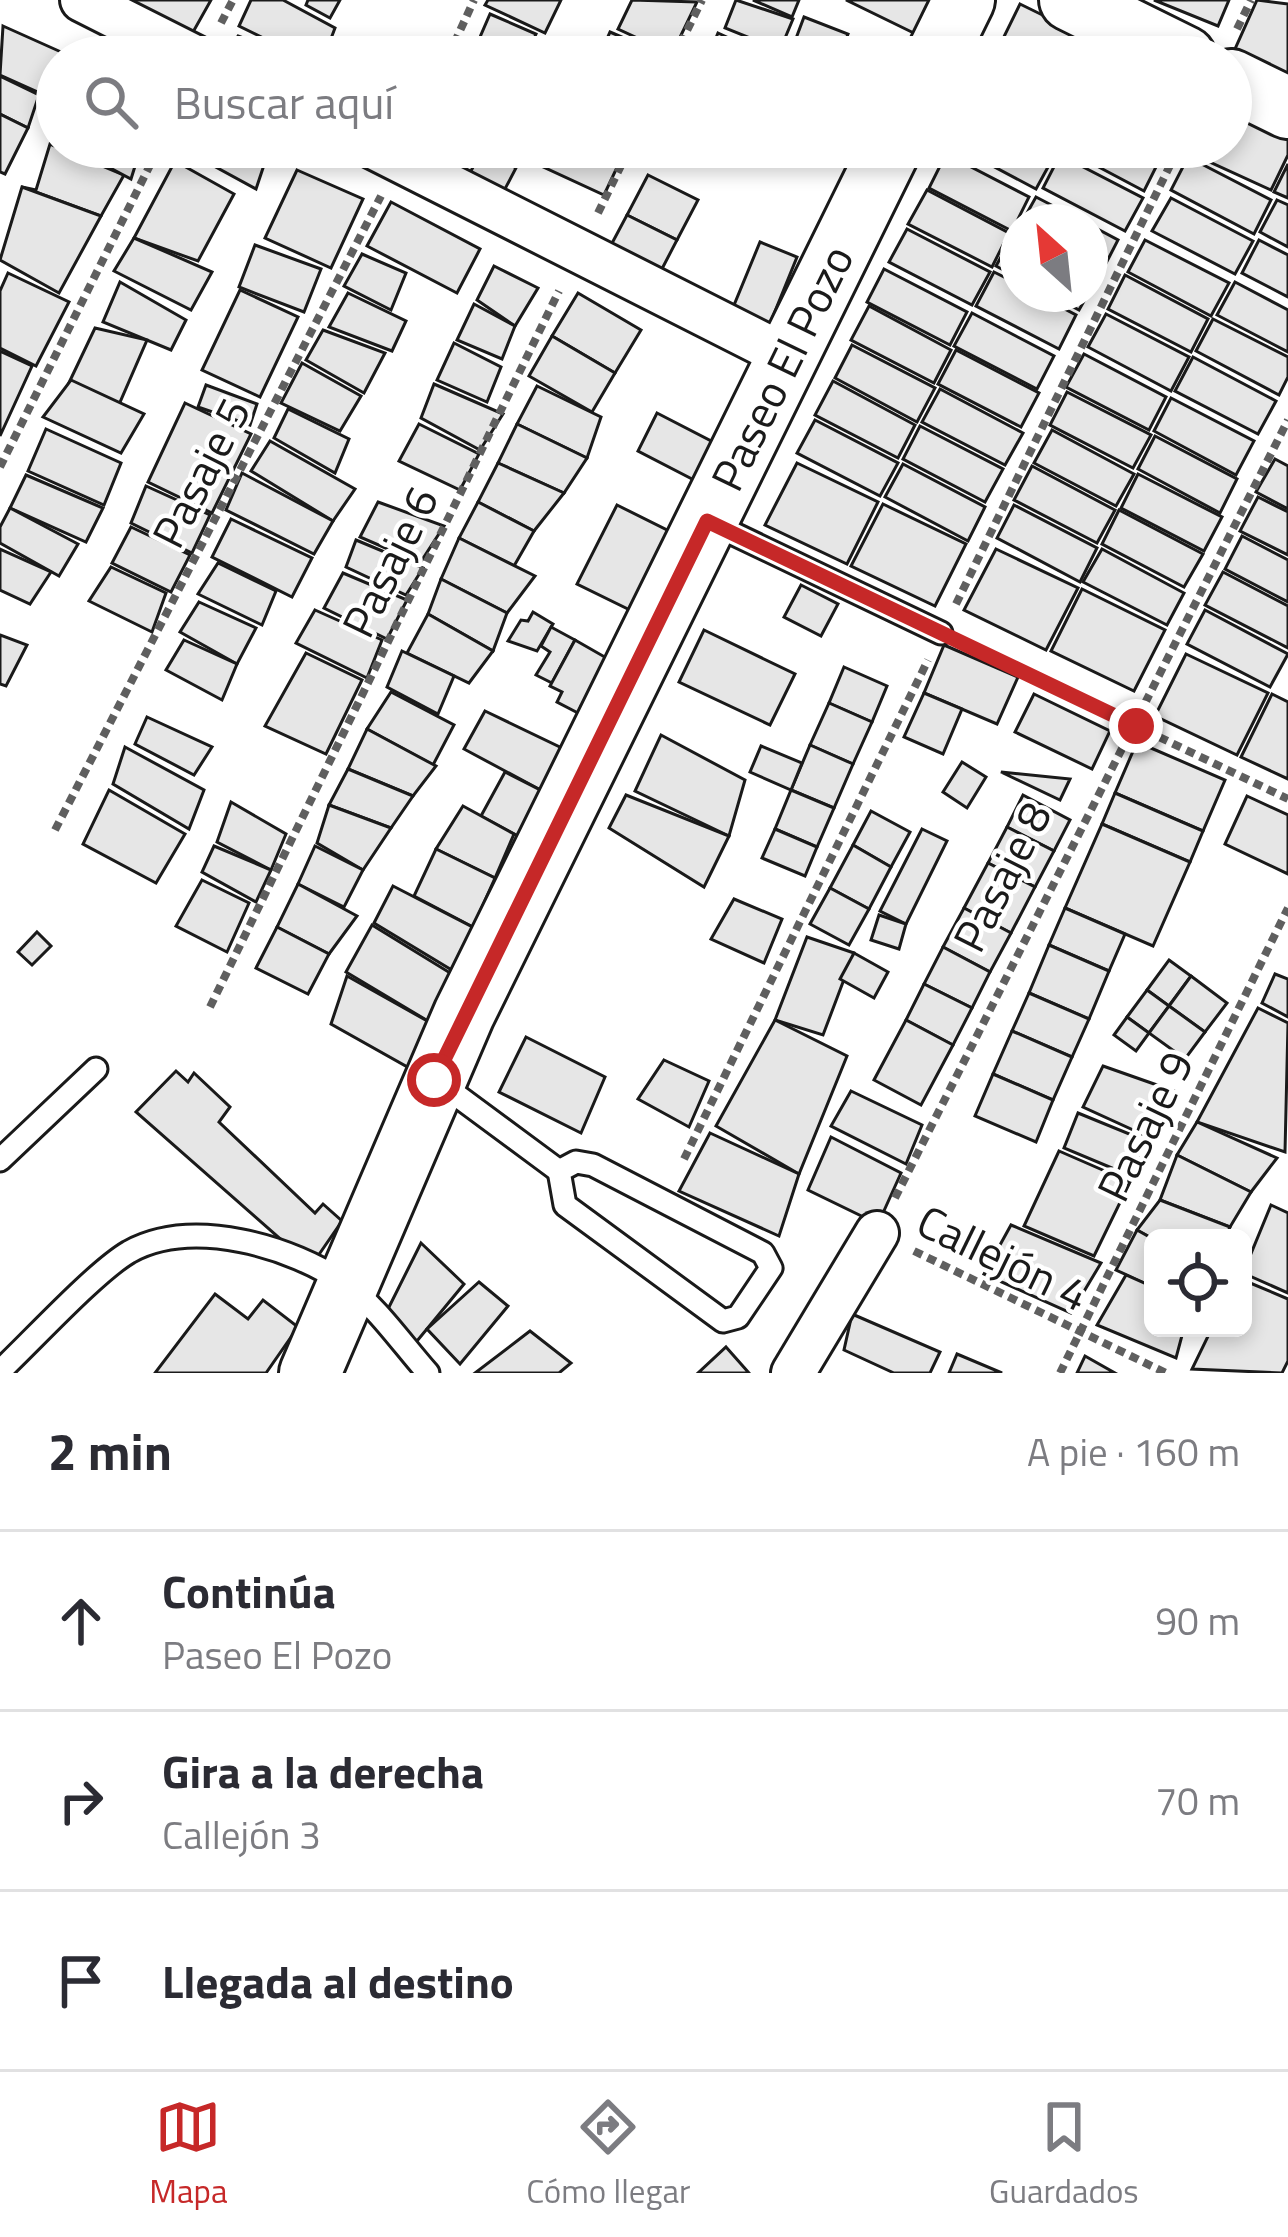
<!DOCTYPE html>
<html lang="es">
<head>
<meta charset="utf-8">
<style>
	:root { --surface:#fff; --page:#f2f2f3; --text:#2b2b33; --muted:#7c7c81; --line:#e1e1e2; --accent:#c62828 }
	body { margin:0; font-family:"Titillium Web",sans-serif; background:var(--page); color:var(--text) }
	.controls { position:absolute; right:36px; bottom:36px; display:grid; overflow:hidden; border-radius:18px; box-shadow:0 6px 18px #0003 }
	.controls button { width:108px; height:108px; display:grid; place-items:center; padding:0; border:0; border-bottom:3px solid var(--line); background:var(--surface); color:var(--text); font:60px sans-serif }
	.compass { position:absolute; left:1000px; top:204px; width:108px; height:108px; border-radius:50%; background:var(--surface); box-shadow:0 6px 18px #0003; rotate:333deg }
	.stop { position:absolute; width:36px; height:36px; margin:-27px; border:9px solid #c62828; border-radius:50%; background:#fff }
	.stop.end { background:#c62828; border-color:#fff; box-shadow:0 3px 12px #0008 }
	.list { margin:0; padding:0; list-style:none }
	h2 { display:flex; justify-content:space-between; align-items:center; height:156px; margin:0; padding:0 48px; font-size:51px }
	h2 small { font-size:39px; font-weight:400; color:var(--muted) }
	.list li { display:grid; grid-template-columns:78px 1fr auto; gap:36px; align-items:center; box-sizing:border-box; height:180px; padding:0 48px; border-top:3px solid var(--line) }
	.list b { display:block; font-size:45px; white-space:nowrap }
	.list p { margin:0; font-size:39px; white-space:nowrap; color:var(--muted) }
	.list em { font-size:39px; font-style:normal; color:var(--muted) }
	.icon { flex:none; width:66px; height:66px; fill:none; stroke:currentColor; stroke-width:2; stroke-linecap:round; stroke-linejoin:round }
	.map { position:relative; flex:none; width:1288px; height:1373px; overflow:hidden }
	.search { position:absolute; background:var(--surface); box-shadow:0 6px 18px #0003; left:36px; right:36px; top:36px; height:132px; display:flex; align-items:center; gap:30px; box-sizing:border-box; padding:0 42px; border-radius:66px; color:var(--muted); font-size:45px }
	.sheet { height:696px; background:var(--surface) }
	nav { display:flex; justify-content:space-around; align-items:center; box-sizing:border-box; height:168px; border-top:3px solid var(--line); background:var(--surface); font-size:33px; color:var(--muted) }
	nav a { display:grid; justify-items:center; gap:6px }
	nav .on { color:var(--accent) }
	.map>svg:first-child { display:block }
</style>
</head>
<body>
<div class="map">
<svg width="1288" height="1373" viewBox="0 0 1288 1373">
	<rect width="100%" height="100%" fill="#fff"/>
	<!-- building -->
	<g fill="#e6e6e6" stroke="#1a1a1a" stroke-width="3">
		<polygon points="117,0 211,0 188,41"/>
		<polygon points="251,0 283,0 335,28 324,57 302,57 239,26"/>
		<polygon points="308,0 340,0 330,18 306,5"/>
		<polygon points="488,0 561,0 545,33 485,5"/>
		<polygon points="632,0 697,2 672,54 618,29"/>
		<polygon points="736,0 793,19 780,50 725,28"/>
		<polygon points="753,0 799,0 792,17"/>
		<polygon points="846,0 938,0 924,38"/>
		<polygon points="1154,0 1229,0 1218,26"/>
		<polygon points="1257,0 1288,4 1288,92 1231,58"/>
		<polygon points="1020,4 1128,57 994,57"/>
		<polygon points="490,14 536,34 526,57 506,57 477,44"/>
		<polygon points="804,17 848,34 839,57 814,57 792,49"/>
		<polygon points="3,26 70,56 57,57 57,82 49,97 0,75"/>
		<polygon points="610,32 668,57 599,57"/>
		<polygon points="718,33 770,57 708,57"/>
		<polygon points="238,36 295,57 226,57"/>
		<polygon points="0,76 39,95 28,128 0,114"/>
		<polygon points="1231,95 1288,122 1288,155 1271,190 1188,152 1191,147 1231,147"/>
		<polygon points="0,114 28,128 5,174 0,172"/>
		<polygon points="50,144 124,175 101,216 22,187 36,190"/>
		<polygon points="71,147 141,147 131,179"/>
		<polygon points="179,147 270,147 256,189"/>
		<polygon points="409,147 473,147 457,179"/>
		<polygon points="514,147 595,147 621,159 604,195 511,152"/>
		<polygon points="957,147 1037,147 1054,156 1036,189"/>
		<polygon points="1061,147 1141,147 1161,157 1144,191"/>
		<polygon points="482,150 516,168 496,206 462,188"/>
		<polygon points="946,154 1029,197 1012,231 929,188"/>
		<polygon points="1060,155 1143,198 1125,231 1043,188"/>
		<polygon points="1188,157 1271,200 1254,234 1171,190"/>
		<polygon points="175,161 234,194 198,261 134,238"/>
		<polygon points="1288,164 1288,198 1274,192"/>
		<polygon points="297,170 363,199 331,268 265,238"/>
		<polygon points="648,175 698,200 677,240 627,215"/>
		<polygon points="22,187 101,216 59,293 0,260"/>
		<polygon points="927,190 1009,233 992,267 908,224"/>
		<polygon points="1036,197 1084,222 1022,222"/>
		<polygon points="1171,198 1253,241 1235,274 1152,231"/>
		<polygon points="1277,200 1288,205 1288,247 1260,232"/>
		<polygon points="391,202 480,249 457,293 367,246"/>
		<polygon points="627,215 677,240 652,288 602,262"/>
		<polygon points="1090,225 1118,240 1101,273 1090,267"/>
		<polygon points="907,229 990,272 972,305 889,262"/>
		<polygon points="1014,233 1018,235 1018,278 996,266"/>
		<polygon points="134,238 212,272 191,310 114,271"/>
		<polygon points="1145,240 1229,283 1211,316 1128,272"/>
		<polygon points="1259,240 1288,255 1288,297 1242,273"/>
		<polygon points="760,242 797,257 769,326 732,310"/>
		<polygon points="255,245 321,269 304,312 239,287"/>
		<polygon points="362,254 406,273 391,310 344,286"/>
		<polygon points="494,266 538,288 515,326 477,300"/>
		<polygon points="884,269 967,312 950,345 867,302"/>
		<polygon points="994,272 1018,284 1018,294 1036,294 1076,315 1059,349 976,306"/>
		<polygon points="8,273 69,302 36,366 0,348 0,291"/>
		<polygon points="1125,275 1208,319 1191,352 1108,309"/>
		<polygon points="120,282 186,320 171,350 103,322"/>
		<polygon points="1235,282 1288,310 1288,352 1217,315"/>
		<polygon points="240,290 298,317 260,397 202,370"/>
		<polygon points="348,293 406,321 392,351 329,327"/>
		<polygon points="578,293 641,330 615,373 552,336"/>
		<polygon points="1049,294 1088,294 1079,310"/>
		<polygon points="474,304 515,326 502,359 457,340"/>
		<polygon points="869,306 951,350 934,383 851,340"/>
		<polygon points="972,313 1054,356 1037,389 954,346"/>
		<polygon points="1106,314 1189,357 1171,391 1088,347"/>
		<polygon points="1213,319 1288,357 1288,377 1279,395 1196,351"/>
		<polygon points="95,328 147,340 117,409 66,389"/>
		<polygon points="323,330 385,353 364,393 306,360"/>
		<polygon points="552,336 615,373 592,412 529,376"/>
		<polygon points="454,343 501,367 487,402 437,380"/>
		<polygon points="852,345 935,388 917,422 835,378"/>
		<polygon points="956,350 1039,393 1021,427 938,384"/>
		<polygon points="0,351 32,366 0,436"/>
		<polygon points="1084,354 1166,397 1149,430 1066,387"/>
		<polygon points="1193,357 1276,401 1258,434 1175,391"/>
		<polygon points="302,363 361,396 340,431 281,403"/>
		<polygon points="71,380 144,414 121,453 43,417"/>
		<polygon points="833,381 915,425 898,458 815,415"/>
		<polygon points="434,384 503,414 480,450 421,418"/>
		<polygon points="206,385 257,404 250,425 198,407"/>
		<polygon points="537,386 601,417 587,458 517,424"/>
		<polygon points="940,389 1023,433 1005,465 922,422"/>
		<polygon points="1067,392 1151,435 1133,468 1050,425"/>
		<polygon points="1171,398 1254,441 1236,475 1154,431"/>
		<polygon points="185,403 251,434 212,513 148,482"/>
		<polygon points="288,409 349,439 335,473 274,438"/>
		<polygon points="657,413 713,442 694,480 638,451"/>
		<polygon points="815,420 898,463 880,496 797,453"/>
		<polygon points="419,424 479,454 460,490 399,461"/>
		<polygon points="517,424 587,458 564,493 498,463"/>
		<polygon points="920,426 1003,469 985,502 903,459"/>
		<polygon points="46,429 121,463 104,505 28,471"/>
		<polygon points="1052,430 1134,474 1116,506 1034,463"/>
		<polygon points="1155,436 1237,479 1220,513 1138,469"/>
		<polygon points="270,441 355,489 333,521 251,471"/>
		<polygon points="1275,459 1288,466 1288,509 1256,492"/>
		<polygon points="498,463 564,493 534,531 478,502"/>
		<polygon points="797,463 878,502 847,564 765,525"/>
		<polygon points="903,464 985,507 968,541 885,497"/>
		<polygon points="1032,466 1115,510 1097,543 1014,500"/>
		<polygon points="242,473 333,521 314,554 226,510"/>
		<polygon points="1138,474 1222,517 1204,551 1121,508"/>
		<polygon points="26,475 103,508 86,542 10,508"/>
		<polygon points="146,486 210,515 192,553 131,523"/>
		<polygon points="1258,497 1288,512 1288,555 1240,531"/>
		<polygon points="378,502 444,526 420,563 360,537"/>
		<polygon points="478,502 534,531 514,566 459,538"/>
		<polygon points="883,504 966,544 935,606 851,566"/>
		<polygon points="617,505 669,531 630,610 577,584"/>
		<polygon points="1014,505 1097,548 1080,582 997,538"/>
		<polygon points="10,508 78,544 59,576 0,543 0,527"/>
		<polygon points="1119,510 1203,554 1184,587 1102,544"/>
		<polygon points="231,519 312,558 292,597 212,557"/>
		<polygon points="131,527 190,555 171,592 112,563"/>
		<polygon points="1242,536 1288,560 1288,602 1225,569"/>
		<polygon points="459,538 535,576 507,613 441,579"/>
		<polygon points="356,540 423,568 406,595 346,567"/>
		<polygon points="0,549 51,572 30,604 0,590"/>
		<polygon points="996,549 1078,588 1046,650 964,610"/>
		<polygon points="1102,549 1184,593 1167,625 1083,582"/>
		<polygon points="218,563 276,591 262,625 198,594"/>
		<polygon points="111,567 166,593 152,632 89,601"/>
		<polygon points="1223,572 1288,606 1288,648 1205,605"/>
		<polygon points="343,573 407,600 387,639 324,608"/>
		<polygon points="441,579 507,613 493,651 428,614"/>
		<polygon points="801,585 838,604 821,636 784,617"/>
		<polygon points="1082,589 1165,630 1134,691 1051,651"/>
		<polygon points="199,602 256,628 237,664 180,632"/>
		<polygon points="315,610 382,640 367,678 296,643"/>
		<polygon points="1205,610 1288,654 1270,687 1187,644"/>
		<polygon points="533,612 553,624 537,651 508,641 521,620 528,621"/>
		<polygon points="428,614 493,651 469,683 407,653"/>
		<polygon points="551,627 575,640 552,683 536,675 550,652 541,646"/>
		<polygon points="704,630 795,674 770,725 679,682"/>
		<polygon points="0,635 27,645 6,686 0,684"/>
		<polygon points="184,640 237,664 222,700 166,670"/>
		<polygon points="575,640 610,660 586,708 581,706 578,713 557,702 562,692 550,686"/>
		<polygon points="944,645 1018,677 997,724 924,693"/>
		<polygon points="402,651 454,676 438,714 387,687"/>
		<polygon points="306,653 362,680 326,754 265,726"/>
		<polygon points="1186,654 1268,693 1237,755 1155,716"/>
		<polygon points="844,667 887,686 872,722 829,703"/>
		<polygon points="391,692 454,725 433,765 367,729"/>
		<polygon points="924,693 962,709 943,754 904,737"/>
		<polygon points="1034,694 1110,731 1092,769 1015,732"/>
		<polygon points="1272,694 1288,702 1288,779 1241,757"/>
		<polygon points="829,703 872,722 853,764 810,745"/>
		<polygon points="485,711 566,750 548,794 464,749"/>
		<polygon points="147,717 212,747 194,775 135,744"/>
		<polygon points="367,729 436,766 413,796 348,769"/>
		<polygon points="661,735 745,780 729,836 635,791"/>
		<polygon points="1137,742 1225,780 1203,831 1115,793"/>
		<polygon points="810,745 853,764 834,808 791,790"/>
		<polygon points="761,746 802,763 791,790 750,772"/>
		<polygon points="125,747 204,790 189,829 113,784"/>
		<polygon points="962,762 986,777 967,808 943,792"/>
		<polygon points="348,769 413,796 391,828 329,805"/>
		<polygon points="505,772 548,794 523,839 481,816"/>
		<polygon points="1001,772 1070,779 1060,800"/>
		<polygon points="109,790 185,834 156,883 83,844"/>
		<polygon points="791,790 834,808 817,847 775,829"/>
		<polygon points="1115,793 1203,831 1190,862 1102,824"/>
		<polygon points="626,795 729,836 704,887 609,828"/>
		<polygon points="1023,795 1070,820 1054,851 1007,827"/>
		<polygon points="1247,796 1288,815 1288,874 1225,844"/>
		<polygon points="231,802 286,834 271,870 217,842"/>
		<polygon points="329,805 391,828 363,870 317,843"/>
		<polygon points="463,806 514,834 495,878 436,849"/>
		<polygon points="871,811 910,832 891,867 853,845"/>
		<polygon points="1102,824 1190,862 1153,946 1065,908"/>
		<polygon points="1007,827 1054,851 1035,887 988,863"/>
		<polygon points="775,829 817,847 805,876 762,858"/>
		<polygon points="922,829 947,841 906,924 880,911"/>
		<polygon points="853,845 891,867 869,909 830,888"/>
		<polygon points="214,846 271,870 256,902 202,872"/>
		<polygon points="315,846 363,870 344,907 298,884"/>
		<polygon points="436,849 495,878 473,927 414,896"/>
		<polygon points="988,863 1035,887 1011,933 964,908"/>
		<polygon points="202,880 249,903 227,952 176,926"/>
		<polygon points="298,884 357,916 329,954 277,927"/>
		<polygon points="393,886 484,933 465,978 374,923"/>
		<polygon points="830,888 869,909 849,945 810,924"/>
		<polygon points="734,899 782,919 764,963 711,939"/>
		<polygon points="964,908 1011,933 990,972 943,947"/>
		<polygon points="1065,908 1125,934 1109,971 1049,945"/>
		<polygon points="879,915 906,924 899,949 871,940"/>
		<polygon points="372,925 460,979 438,1027 346,972"/>
		<polygon points="277,927 329,954 308,994 256,968"/>
		<polygon points="37,932 51,946 32,965 18,952"/>
		<polygon points="807,937 854,953 823,1035 775,1020"/>
		<polygon points="1049,945 1109,971 1089,1019 1029,993"/>
		<polygon points="943,947 990,972 972,1008 924,984"/>
		<polygon points="854,953 888,972 874,998 840,979"/>
		<polygon points="1169,960 1191,976 1169,1006 1147,990"/>
		<polygon points="1275,974 1288,979 1288,1017 1262,1003"/>
		<polygon points="347,976 438,1027 420,1074 331,1024"/>
		<polygon points="1191,976 1227,1003 1205,1032 1169,1006"/>
		<polygon points="924,984 972,1008 953,1045 906,1020"/>
		<polygon points="1147,990 1169,1006 1149,1033 1127,1017"/>
		<polygon points="1029,993 1089,1019 1072,1057 1012,1031"/>
		<polygon points="1169,1006 1205,1032 1185,1059 1149,1033"/>
		<polygon points="1258,1008 1288,1023 1285,1152 1197,1122"/>
		<polygon points="1127,1017 1149,1033 1136,1051 1114,1035"/>
		<polygon points="775,1020 847,1056 799,1174 716,1126"/>
		<polygon points="906,1020 953,1045 921,1105 874,1080"/>
		<polygon points="1012,1031 1072,1057 1053,1100 993,1074"/>
		<polygon points="526,1037 605,1077 581,1133 499,1092"/>
		<polygon points="664,1060 709,1081 689,1127 638,1099"/>
		<polygon points="1103,1066 1174,1091 1153,1139 1083,1107"/>
		<polygon points="176,1071 188,1082 194,1073 230,1107 219,1122 315,1213 323,1204 342,1221 311,1266 136,1112"/>
		<polygon points="993,1074 1053,1100 1036,1142 975,1116"/>
		<polygon points="851,1091 922,1125 906,1164 831,1126"/>
		<polygon points="1078,1113 1149,1142 1131,1176 1064,1148"/>
		<polygon points="1197,1122 1277,1158 1251,1192 1177,1155"/>
		<polygon points="710,1133 799,1174 779,1236 679,1191"/>
		<polygon points="831,1137 901,1173 878,1224 808,1190"/>
		<polygon points="1059,1151 1130,1182 1094,1256 1024,1226"/>
		<polygon points="1177,1155 1251,1192 1230,1227 1160,1200"/>
		<polygon points="1160,1200 1230,1227 1225,1238 1153,1239 1137,1230"/>
		<polygon points="1271,1205 1288,1213 1288,1293 1243,1273"/>
		<polygon points="1011,1225 1101,1263 1071,1313 984,1274"/>
		<polygon points="1137,1230 1153,1239 1153,1287 1116,1270"/>
		<polygon points="421,1243 464,1284 417,1341 383,1319"/>
		<polygon points="1126,1275 1153,1287 1153,1328 1184,1328 1176,1358 1097,1325"/>
		<polygon points="1243,1280 1288,1299 1288,1361 1282,1373 1192,1369 1212,1328 1243,1328"/>
		<polygon points="479,1282 508,1306 460,1364 427,1329"/>
		<polygon points="215,1294 248,1319 263,1300 298,1327 266,1373 155,1373"/>
		<polygon points="852,1314 940,1352 930,1373 894,1373 844,1350"/>
		<polygon points="530,1331 571,1363 559,1373 475,1373"/>
		<polygon points="726,1347 749,1373 698,1373"/>
		<polygon points="957,1354 1002,1373 949,1373"/>
		<polygon points="1085,1356 1115,1373 1077,1373"/>
	</g>
	<g fill="none" stroke-linecap="round" stroke-linejoin="round">
		<!-- lane casing -->
		<g stroke="#1a1a1a" stroke-width="27">
			<g id="lane">
				<polyline points="709,522 941,633"/>
				<polyline points="440,1083 559,1171"/>
				<polyline points="0,1160 96,1069"/>
				<polygon points="576,1162 593,1165 763,1253 771,1268 738,1317 723,1321 565,1205 559,1171"/>
				<path d="M0,1371C32,1341 95,1272 129,1252C192,1217 292,1246 347,1285C377,1307 403,1345 428,1373"/>
			</g>
		</g>
		<!-- street casing -->
		<g stroke="#1a1a1a" stroke-width="48">
			<g id="street">
				<polyline points="82,0 195,57"/>
				<polyline points="373,147 788,357"/>
				<polyline points="793,1373 877,1233"/>
			</g>
		</g>
		<!-- secondary casing -->
		<g stroke="#1a1a1a" stroke-width="66">
			<g id="secondary">
				<polyline points="1070,0 1185,57"/>
				<polyline points="936,57 964,0"/>
				<polyline points="1231,80 1288,108"/>
				<polyline points="310,1373 464,1014 891,147"/>
			</g>
		</g>
		<!-- path -->
		<g stroke="#5f5f5f" stroke-width="8" stroke-dasharray="9 6" stroke-linecap="butt">
			<polyline points="221,23 233,0"/>
			<polyline points="1237,29 1251,0"/>
			<polyline points="448,57 474,0"/>
			<polyline points="674,57 702,0"/>
			<polyline points="598,213 630,147"/>
			<polyline points="0,467 159,147"/>
			<polyline points="956,604 1179,147"/>
			<polyline points="970,646 1288,799"/>
			<polyline points="55,830 381,196"/>
			<polyline points="210,1007 559,291"/>
			<polyline points="684,1159 928,660"/>
			<polyline points="895,1198 1288,420"/>
			<polyline points="914,1251 1166,1373"/>
			<polyline points="1060,1373 1288,908"/>
		</g>
		<!-- lane -->
		<use href="#lane" stroke="#fff" stroke-width="21"/>
		<!-- street -->
		<use href="#street" stroke="#fff" stroke-width="42"/>
		<!-- secondary -->
		<use href="#secondary" stroke="#fff" stroke-width="60"/>
	</g>
	<g fill="none" stroke-linecap="round" stroke-linejoin="round">
		<!-- route -->
		<polyline stroke="#c62828" stroke-width="15" points="434,1080 707,521 1136,726"/>
	</g>
	<g text-anchor="middle" stroke-width="9" stroke-linejoin="round" paint-order="stroke">
		<!-- street labels -->
		<g font-size="45" fill="#1a1a1a" stroke="#fff">
			<text transform="translate(782 368) rotate(-64)" y="16">Paseo El Pozo</text>
			<text transform="translate(201 473) rotate(-63)" y="16">Pasaje 5</text>
			<text transform="translate(390 562) rotate(-64)" y="16">Pasaje 6</text>
			<text transform="translate(1002 877) rotate(-63)" y="16">Pasaje 8</text>
			<text transform="translate(1145 1126) rotate(-64)" y="16">Pasaje 9</text>
			<text transform="translate(1003 1258) rotate(26)" y="16">Callejón 4</text>
		</g>
	</g>
</svg>
<div class="controls">
<button><svg class="icon" aria-label="locate" viewBox="0 0 24 24"><circle cx="12" cy="12" r="6"/><path d="M12 2v4M12 18v4M2 12h4M18 12h4"/></svg></button>
</div>
<svg class="compass" viewBox="-18 -18 36 36"><path d="M0-13l5 13h-10z" fill="#e53935"/><path d="M0 13l5-13h-10z" fill="#7c7c81"/></svg>
<div class="stop" style="left:434px;top:1080px"></div>
<div class="stop end" style="left:1136px;top:726px"></div>
<div class="search"><svg class="icon" aria-label="search" viewBox="0 0 24 24"><circle cx="10" cy="10" r="6"/><path d="M15 15l6 6"/></svg>Buscar aquí</div>
</div>
<section class="sheet">
<h2>2 min<small>A pie · 160 m</small></h2>
<ul class="list">
<li><svg class="icon" aria-label="ahead" viewBox="0 0 24 24"><path d="M12 20V5M6 11l6-6 6 6"/></svg><div><b>Continúa</b><p>Paseo El Pozo</p></div><em>90 m</em></li>
<li><svg class="icon" aria-label="right" viewBox="0 0 24 24"><path d="M7 20v-9h11M14 6l5 5-5 5"/></svg><div><b>Gira a la derecha</b><p>Callejón 3</p></div><em>70 m</em></li>
<li><svg class="icon" aria-label="arrive" viewBox="0 0 24 24"><path d="M6 21V4h12l-3 4 3 4H6"/></svg><div><b>Llegada al destino</b></div></li>
</ul>
</section>
<nav>
<a class="on"><svg class="icon" aria-label="map" viewBox="0 0 24 24"><path d="M3 6l6-2 6 2 6-2v14l-6 2-6-2-6 2zM9 4v14M15 6v14"/></svg>Mapa</a>
<a><svg class="icon" aria-label="directions" viewBox="0 0 24 24"><path d="M12 3l9 9-9 9-9-9zM9 14v-3h6M13 9l2 2-2 2"/></svg>Cómo llegar</a>
<a><svg class="icon" aria-label="saved" viewBox="0 0 24 24"><path d="M7 4h10v16l-5-4-5 4z"/></svg>Guardados</a>
</nav>
</body>
</html>
